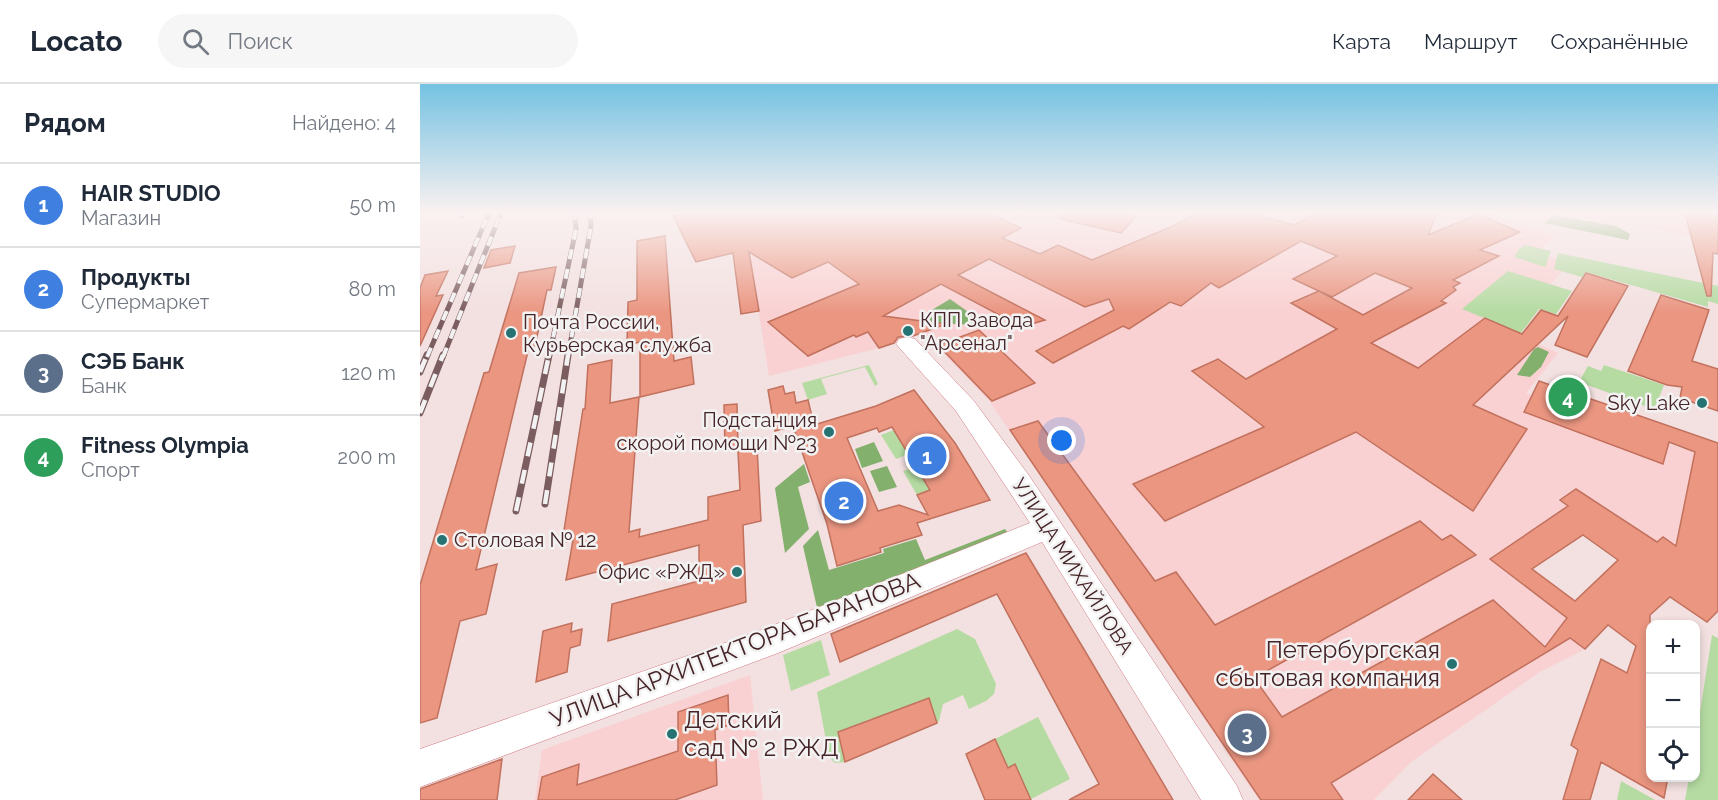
<!DOCTYPE html>
<html lang="ru">
<head>
<meta charset="utf-8">
<style>
	:root { --surface:#fff; --page:#f6f6f7; --text:#1f2937; --muted:#747a83; --line:#e0e1e3; --accent:#277272 }
	body { margin:0; font-family:Raleway,sans-serif; background:var(--page); color:var(--text) }
	.controls { position:absolute; right:18px; bottom:18px; display:grid; overflow:hidden; border-radius:12px; box-shadow:0 3px 9px #0003 }
	.controls button { width:54px; height:54px; display:grid; place-items:center; padding:0; border:0; border-bottom:2px solid var(--line); background:var(--surface); color:var(--text); font:30px sans-serif }
	.you { position:absolute; left:642px; top:357px; width:21px; height:21px; margin:-15px; border:4px solid #fff; border-radius:50%; background:#1a73e8; box-shadow:0 0 0 9px #1a73e833 }
	.badge { display:grid; place-items:center; width:39px; height:39px; border-radius:50%; background:var(--accent); color:#fff; font-size:20px; font-weight:700 }
	.pin { position:absolute; translate:-50% -50%; border:3px solid #fff; box-shadow:0 2px 6px #0006 }
	.list { margin:0; padding:0; list-style:none }
	h2 { display:flex; justify-content:space-between; align-items:center; height:78px; margin:0; padding:0 24px; font-size:26px }
	h2 small { font-size:20px; font-weight:400; color:var(--muted) }
	.list li { display:grid; grid-template-columns:39px 1fr auto; gap:18px; align-items:center; box-sizing:border-box; height:84px; padding:0 24px; border-top:2px solid var(--line) }
	.list b { display:block; font-size:22px; white-space:nowrap }
	.list p { margin:0; font-size:20px; white-space:nowrap; color:var(--muted) }
	.list em { font-size:20px; font-style:normal; color:var(--muted) }
	.icon { flex:none; width:33px; height:33px; fill:none; stroke:currentColor; stroke-width:2; stroke-linecap:round; stroke-linejoin:round }
	.map { position:relative; flex:none; width:1298px; height:716px; overflow:hidden }
	header { display:flex; align-items:center; gap:36px; box-sizing:border-box; height:84px; padding:0 30px; background:var(--surface); border-bottom:2px solid var(--line) }
	header strong { font-size:28px }
	nav { display:flex; gap:33px; margin-inline-start:auto; font-size:21px }
	.search { width:420px; height:54px; background:var(--page); display:flex; align-items:center; gap:15px; box-sizing:border-box; padding:0 21px; border-radius:33px; color:var(--muted); font-size:22px }
	main { display:flex }
	aside { flex:1; background:var(--surface) }
	.map>svg:first-child { display:block }
</style>
</head>
<body>
<header>
<strong>Locato</strong>
<div class="search"><svg class="icon" aria-label="search" viewBox="0 0 24 24"><circle cx="10" cy="10" r="6"/><path d="M15 15l6 6"/></svg>Поиск</div>
<nav><a>Карта</a><a>Маршрут</a><a>Сохранённые</a></nav>
</header>
<main>
<aside>
<h2>Рядом<small>Найдено: 4</small></h2>
<ul class="list">
<li><span class="badge" style="background:#3f7fe0">1</span><div><b>HAIR STUDIO</b><p>Магазин</p></div><em>50 m</em></li>
<li><span class="badge" style="background:#3f7fe0">2</span><div><b>Продукты</b><p>Супермаркет</p></div><em>80 m</em></li>
<li><span class="badge" style="background:#5c6f8a">3</span><div><b>СЭБ Банк</b><p>Банк</p></div><em>120 m</em></li>
<li><span class="badge" style="background:#2e9e5b">4</span><div><b>Fitness Olympia</b><p>Спорт</p></div><em>200 m</em></li>
</ul>
</aside>
<div class="map">
<svg width="1298" height="716" viewBox="0 0 1298 716">
	<rect width="100%" height="100%" fill="#f3e0e0"/>
	<!-- built -->
	<g fill="#fad1d2">
		<polygon points="261,129 1068,129 1135,151 1118,169 1149,179 1089,247 1138,269 1106,309 1298,377 1298,522 1148,422 1086,464 1188,541 1165,565 1120,588 991,678 954,716 839,716 570,318 506,251 500,250 459,264 349,292 330,173 333,171"/>
		<polygon points="1132,129 1298,129 1298,156 1211,141"/>
		<polygon points="330,591 343,716 115,716 122,666"/>
	</g>
	<!-- green -->
	<g fill="#b5dba2">
		<polygon points="1105,161 1131,167 1125,183 1094,173 1099,165"/>
		<polygon points="1138,169 1298,202 1298,220 1288,217 1288,223 1166,188 1162,193 1134,185"/>
		<polygon points="1088,187 1152,207 1136,230 1119,225 1101,249 1042,225"/>
		<polygon points="449,281 458,300 455,302 445,283 401,295 407,310 388,316 382,299"/>
		<polygon points="1184,281 1244,301 1236,321 1233,323 1225,322 1159,298 1168,282 1181,287"/>
		<polygon points="474,346 489,370 476,375 461,351"/>
		<polygon points="496,383 510,406 497,411 483,387"/>
		<polygon points="537,545 555,555 576,600 574,610 566,617 549,625 543,611 523,620 519,637 517,639 509,614 467,630 475,657 462,662 453,634 418,648 425,678 415,679 409,673 397,608"/>
		<polygon points="1292,551 1298,554 1298,716 1265,716 1269,694 1276,694 1276,654"/>
		<polygon points="401,556 410,591 371,607 363,571"/>
		<polygon points="618,633 650,695 611,715 594,681 588,684 575,655"/>
		<polygon points="1201,697 1235,716 1197,716"/>
	</g>
	<!-- forest -->
	<g fill="#84b06e">
		<polygon points="1134,131 1196,142 1210,150 1208,156 1124,139"/>
		<polygon points="530,215 561,237 551,241 508,238 500,250 494,243 502,232"/>
		<polygon points="1118,263 1129,268 1121,283 1110,293 1097,291 1114,265"/>
		<polygon points="454,358 463,377 442,384 435,365"/>
		<polygon points="384,380 390,398 378,403 389,445 365,469 355,404"/>
		<polygon points="467,382 477,403 459,408 450,387"/>
		<polygon points="585,445 590,452 398,528 383,462 398,446 409,486 464,469 463,465 496,455 505,476"/>
	</g>
	<!-- building -->
	<g fill="#ea9681" stroke="#c1715d" stroke-width="1.5" fill-rule="evenodd">
		<path d="M265,129H567L601,144L582,154L620,170L638,161L672,176L753,142L777,129H842L839,132L874,141L896,129H1017L1008,151L1058,130L1100,148L1060,166L1079,172L1033,196L1040,199L1033,203L1036,206L1021,217L1026,219L951,259L998,284L1065,234L1102,250L1121,226L1138,232L1166,189L1208,202L1167,273L1135,261L1148,232L1053,321L1107,345L1053,427L936,348L745,437L713,400L844,343L772,287L798,275L826,295L917,245L871,219L899,207L873,195L917,172L881,157L799,204L791,199L761,222L750,218L709,245L703,242L633,279L616,267L694,226L689,215L665,223L569,175L538,191L625,236L602,243L521,200L463,232L526,240L493,252L478,253L474,259L459,264L448,248L436,253L434,251L388,272L348,238L439,200L408,178L372,194L329,168L339,227L321,230L313,169L276,178L253,132ZM955,189L992,204L943,231L899,207L912,213Z"/>
		<polygon points="641,129 695,129 716,133 701,149 640,135"/>
		<polygon points="1265,129 1298,129 1298,170 1293,169 1291,212 1287,212"/>
		<polygon points="245,152 254,277 271,273 274,300 220,313 220,258 207,261 208,218 217,216 217,157"/>
		<polygon points="95,162 90,179 64,184 71,166"/>
		<polygon points="136,183 131,206 127,206 115,262 109,263 56,486 77,480 66,530 40,537 17,634 0,639 0,501 64,289 69,288 99,189"/>
		<polygon points="28,187 16,212 23,211 0,262 0,204 5,191"/>
		<polygon points="1241,211 1289,226 1272,277 1298,285 1298,327 1260,314 1262,303 1247,301 1208,287"/>
		<polygon points="559,246 595,280 615,299 572,317 518,261"/>
		<polygon points="192,276 190,319 219,313 209,448 220,445 219,453 288,436 288,413 320,406 318,368 337,363 341,437 323,441 326,518 188,557 192,520 279,497 279,461 146,496 153,456 142,459 163,325 165,325 168,281"/>
		<path d="M1119,297L1298,359V527L1287,538L1250,513L1230,531V693H1248L1244,714L1181,678L1170,716H1143L1158,666L1151,661L1181,575L1207,589L1216,562L1188,541L1165,565L1150,554L911,699L923,716H841L590,346L618,337L735,497L756,488L795,541L1000,437L1022,456L1031,451L1056,471L834,594L862,633L1073,516L1125,563L1147,534L1070,475L1148,422L1140,416L1156,405L1237,458L1243,453L1256,462L1275,368L1249,358L1243,380L1104,328ZM1163,451L1198,476L1155,517L1112,485Z"/>
		<path d="M363,302L365,310L374,308L376,319L388,316L394,341L456,322L494,306L535,359L570,416L497,439L502,451L460,464L461,468L417,482L407,440L373,342L355,347L348,306ZM472,343L510,406L497,411L508,431L479,421L458,427L427,354L457,344L459,348Z"/>
		<polygon points="317,320 318,364 305,367 304,321"/>
		<polygon points="606,469 665,567 753,716 649,716 679,700 577,510 420,578 411,550"/>
		<polygon points="152,539 151,548 162,545 160,561 150,564 147,588 116,598 123,547"/>
		<polygon points="308,611 309,641 295,646 297,701 255,716 118,716 122,693 159,680 157,701 258,667 258,628"/>
		<polygon points="509,614 517,639 425,678 418,648"/>
		<polygon points="575,655 588,684 595,680 611,716 565,716 546,670"/>
		<polygon points="82,675 77,716 0,716 0,705"/>
		<polygon points="1013,690 1042,716 988,716"/>
	</g>
	<g fill="none" stroke-linecap="round" stroke-linejoin="round">
		<!-- minor casing -->
		<g stroke="#ce7980" stroke-width="1">
			<polygon id="minor" points="487,253 495,255 554,317 610,393 817,702 823,716 781,716 622,458 358,569 0,703 0,665 339,547 610,439 536,327 476,260 479,255"/>
		</g>
		<!-- minor -->
		<use href="#minor" fill="#fff" fill-rule="evenodd"/>
		<!-- rail-far1 casing -->
		<g stroke="#7b5d5f" stroke-width="5">
			<g id="rail-far1">
				<polyline points="42,132 43,129"/>
				<polyline points="7,273 69,129"/>
				<polyline points="23,273 81,129"/>
				<polyline points="129,273 156,145 155,129"/>
				<polyline points="148,273 171,142 170,129"/>
			</g>
		</g>
		<!-- rail casing -->
		<g stroke="#7b5d5f" stroke-width="7">
			<g id="rail">
				<polyline points="0,288 7,271"/>
				<polyline points="0,329 23,271"/>
				<polyline points="125,420 148,271"/>
				<polyline points="96,427 129,271"/>
			</g>
		</g>
		<!-- rail-far1 -->
		<use href="#rail-far1" stroke="#f2f2f2" stroke-width="4" stroke-dasharray="10" stroke-linecap="butt"/>
		<!-- rail -->
		<use href="#rail" stroke="#f2f2f2" stroke-width="4.5" stroke-dasharray="14" stroke-linecap="butt"/>
	</g>
	<!-- sky -->
	<linearGradient id="sky" x2="0" y2="1"><stop stop-color="#74c2e2"/><stop offset="0.56" stop-color="#faf1f1"/><stop offset="1" stop-color="#faf1f1" stop-opacity="0"/></linearGradient>
	<rect width="1298" height="229" fill="url(#sky)"/>
	<!-- markers -->
	<g fill="#277272" stroke="#f2f2f2" stroke-width="2">
		<circle cx="488" cy="247" r="6"/>
		<circle cx="91" cy="249" r="6"/>
		<circle cx="1282" cy="319" r="6"/>
		<circle cx="409" cy="348" r="6"/>
		<circle cx="22" cy="456" r="6"/>
		<circle cx="317" cy="488" r="6"/>
		<circle cx="1032" cy="580" r="6"/>
		<circle cx="252" cy="650" r="6"/>
	</g>
	<g text-anchor="middle" stroke-width="5" stroke-linejoin="round" paint-order="stroke">
		<!-- poi labels -->
		<g font-size="20" fill="#462326" stroke="#f2f2f2" text-anchor="start">
			<text x="500" y="243">КПП Завода<tspan x="500" dy="23">"Арсенал"</tspan></text>
			<text x="103" y="245">Почта России,<tspan x="103" dy="23">Курьерская служба</tspan></text>
			<text x="1270" y="326" text-anchor="end">Sky Lake</text>
			<text x="397" y="343" text-anchor="end">Подстанция<tspan x="397" dy="23">скорой помощи №23</tspan></text>
			<text x="34" y="463">Столовая № 12</text>
			<text x="305" y="495" text-anchor="end">Офис «РЖД»</text>
		</g>
		<!-- street labels -->
		<g font-size="20" fill="#462326" stroke="#f2f2f2">
			<text transform="translate(653 482) rotate(57)" y="7">УЛИЦА МИХАЙЛОВА</text>
		</g>
		<!-- near-street labels -->
		<g font-size="24" fill="#462326" stroke="#f2f2f2">
			<text transform="translate(315 566) rotate(-21)" y="8">УЛИЦА АРХИТЕКТОРА БАРАНОВА</text>
		</g>
		<!-- near-poi labels -->
		<g font-size="24" fill="#462326" stroke="#f2f2f2" text-anchor="end">
			<text x="1020" y="574">Петербургская<tspan x="1020" dy="28">сбытовая компания</tspan></text>
			<text x="264" y="644" text-anchor="start">Детский<tspan x="264" dy="28">сад № 2 РЖД</tspan></text>
		</g>
	</g>
</svg>
<div class="controls">
<button>+</button>
<button>−</button>
<button><svg class="icon" aria-label="locate" viewBox="0 0 24 24"><circle cx="12" cy="12" r="6"/><path d="M12 2v4M12 18v4M2 12h4M18 12h4"/></svg></button>
</div>
<div class="you"></div>
<div class="pin badge" style="left:507px;top:372px;background:#3f7fe0">1</div>
<div class="pin badge" style="left:424px;top:417px;background:#3f7fe0">2</div>
<div class="pin badge" style="left:827px;top:649px;background:#5c6f8a">3</div>
<div class="pin badge" style="left:1148px;top:313px;background:#2e9e5b">4</div>
</div>
</main>
</body>
</html>
